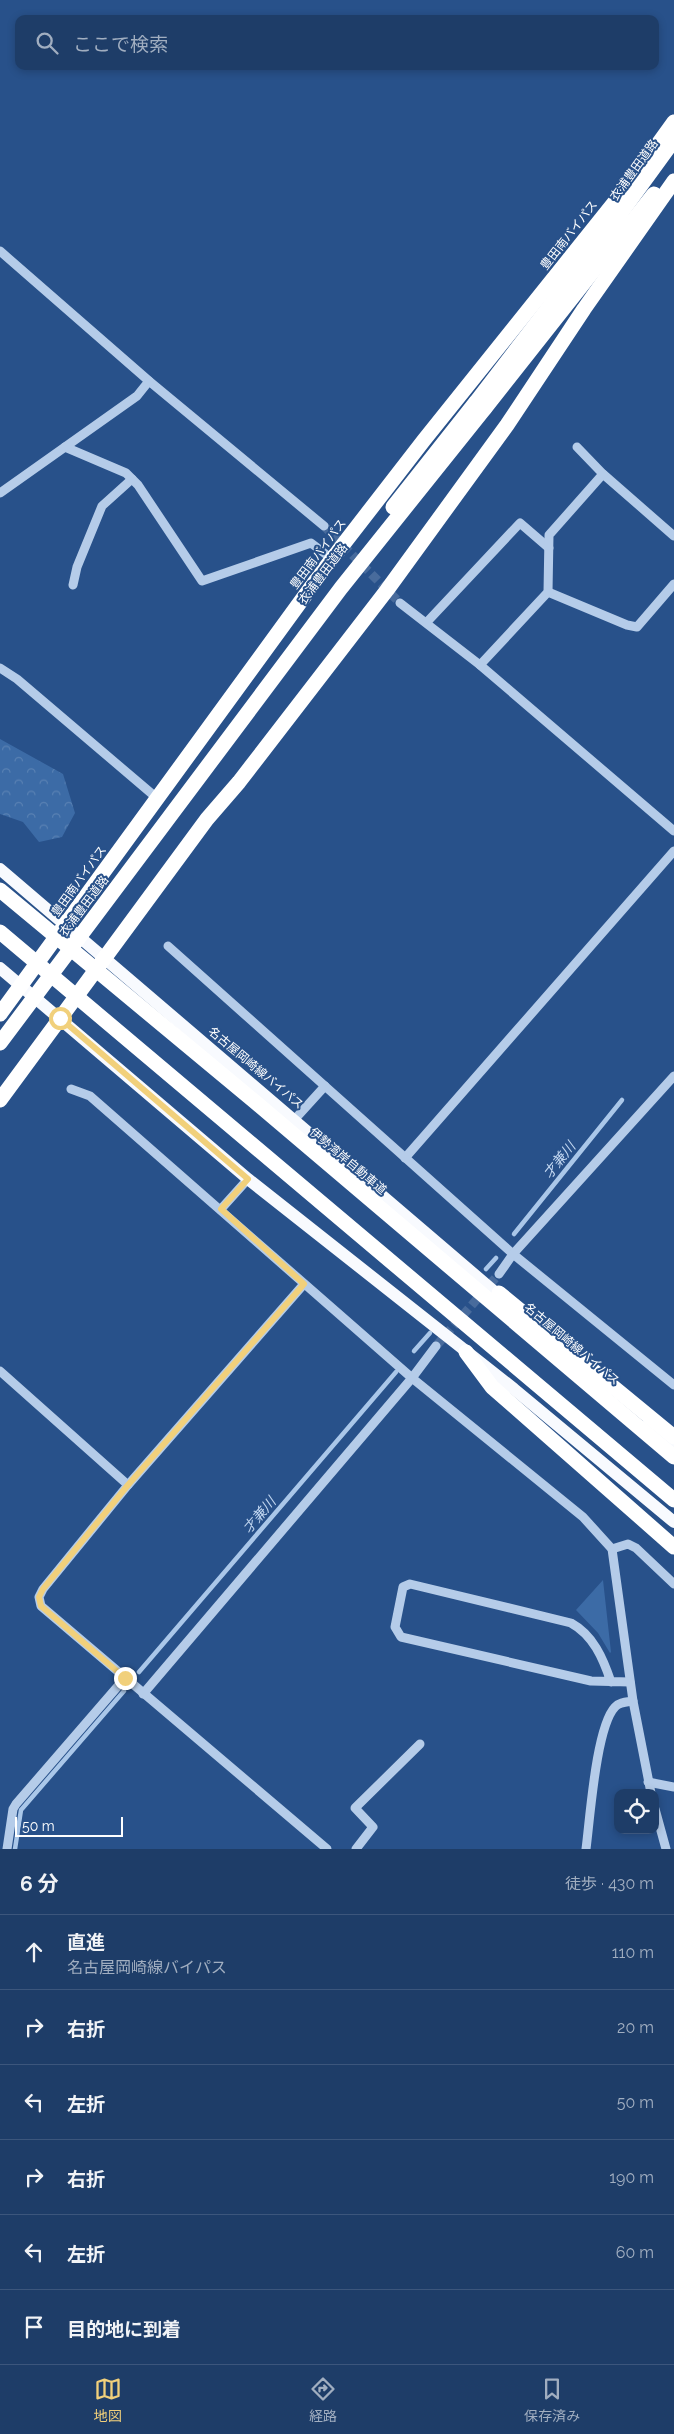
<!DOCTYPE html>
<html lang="ja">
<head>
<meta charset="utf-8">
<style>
	:root { --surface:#1e3d68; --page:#26446e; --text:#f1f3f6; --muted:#a1aec0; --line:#3c567c; --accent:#f1d07b }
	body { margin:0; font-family:Raleway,"Noto Sans JP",sans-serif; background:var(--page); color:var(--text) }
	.controls { position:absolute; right:15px; bottom:15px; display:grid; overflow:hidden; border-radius:10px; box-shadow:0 2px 8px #0003 }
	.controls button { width:45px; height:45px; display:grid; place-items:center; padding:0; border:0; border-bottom:1px solid var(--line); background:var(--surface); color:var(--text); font:25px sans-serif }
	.scale { position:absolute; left:15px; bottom:12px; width:108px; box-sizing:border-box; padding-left:5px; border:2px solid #fff; border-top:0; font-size:14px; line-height:18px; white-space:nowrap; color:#fff; -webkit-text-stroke:4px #28518a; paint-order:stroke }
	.stop { position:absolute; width:15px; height:15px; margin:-11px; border:4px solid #f1d07b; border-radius:50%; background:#fff }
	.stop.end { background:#f1d07b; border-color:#fff; box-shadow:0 1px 5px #0008 }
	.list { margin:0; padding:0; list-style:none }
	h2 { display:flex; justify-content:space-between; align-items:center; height:65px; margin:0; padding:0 20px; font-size:21px }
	h2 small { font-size:16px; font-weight:400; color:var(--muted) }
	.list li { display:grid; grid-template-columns:32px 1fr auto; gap:15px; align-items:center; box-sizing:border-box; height:75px; padding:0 20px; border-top:1px solid var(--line) }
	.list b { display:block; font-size:19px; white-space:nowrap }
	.list p { margin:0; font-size:16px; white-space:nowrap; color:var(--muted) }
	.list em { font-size:16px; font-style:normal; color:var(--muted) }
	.icon { flex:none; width:28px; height:28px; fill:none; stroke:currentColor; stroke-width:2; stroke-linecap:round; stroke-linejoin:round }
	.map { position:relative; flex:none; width:674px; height:1849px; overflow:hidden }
	.search { position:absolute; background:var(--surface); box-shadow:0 2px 8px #0003; left:15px; right:15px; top:15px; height:55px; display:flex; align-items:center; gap:12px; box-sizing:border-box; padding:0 18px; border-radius:10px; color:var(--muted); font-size:19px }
	.sheet { height:515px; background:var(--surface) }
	nav { display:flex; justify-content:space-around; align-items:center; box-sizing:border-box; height:70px; border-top:1px solid var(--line); background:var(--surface); font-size:14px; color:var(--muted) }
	nav a { display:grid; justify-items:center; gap:2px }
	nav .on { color:var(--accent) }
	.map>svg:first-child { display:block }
</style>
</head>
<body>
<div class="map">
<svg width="674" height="1849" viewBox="0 0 674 1849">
	<defs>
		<pattern id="forest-crowns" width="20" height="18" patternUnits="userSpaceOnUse" patternTransform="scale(1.25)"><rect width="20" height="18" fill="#3c6ba6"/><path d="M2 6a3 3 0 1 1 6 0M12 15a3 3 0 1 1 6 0" fill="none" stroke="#5981b3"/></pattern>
	</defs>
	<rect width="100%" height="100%" fill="#28518a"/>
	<!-- forest -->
	<polygon fill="url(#forest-crowns)" points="0,739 63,774 75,813 62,837 39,842 23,822 0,814"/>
	<!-- park -->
	<polygon fill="#3c6ba6" points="603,1580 611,1652 610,1653 598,1633 576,1610"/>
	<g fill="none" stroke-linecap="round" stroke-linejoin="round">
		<!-- stream -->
		<g stroke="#aac7e9" stroke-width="4.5">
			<polyline points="514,1234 622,1100"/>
			<polyline points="486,1269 496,1258"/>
			<polyline points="414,1351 430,1333"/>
			<polyline points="139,1672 396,1372"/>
			<polyline points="15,1849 21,1810 124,1691"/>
		</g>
		<!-- minor-tunnel -->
		<g stroke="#486b9c" stroke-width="9" stroke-dasharray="9 4.5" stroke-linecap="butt">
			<polyline points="324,526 400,603"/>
			<polyline points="436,1346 499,1274"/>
		</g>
		<!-- minor -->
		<g stroke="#b5cce9" stroke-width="9">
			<polyline points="0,251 149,381 324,526"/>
			<polyline points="65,447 126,473 138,485 202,581 311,543 332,559"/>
			<polyline points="577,447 603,474 674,536"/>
			<polyline points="0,493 137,396 149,381"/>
			<polyline points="73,585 77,567 102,506 132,479"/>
			<polyline points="548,592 627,625 637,627 674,584"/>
			<polyline points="400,603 480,665 674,831"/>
			<polyline points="427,622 520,523 549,548"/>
			<polyline points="480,665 548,592 549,535 603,474"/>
			<polyline points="0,668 17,679 158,799"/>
			<polyline points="168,946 513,1254 674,1385"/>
			<polyline points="71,1089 90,1096 412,1378 583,1517 612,1549 633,1701 651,1793"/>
			<polyline points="295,1119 325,1086"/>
			<polyline points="405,1158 674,851"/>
			<polyline points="221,1209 248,1179"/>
			<polyline points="499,1274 513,1254 674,1076"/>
			<polyline points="304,1284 128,1485 43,1589 39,1597 41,1606 327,1849"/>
			<polyline points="0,1371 128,1485"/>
			<polyline points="612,1549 628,1544 636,1548 674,1584"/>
			<path d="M611,1682C603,1658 593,1635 571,1623L410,1584L403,1587L395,1627L401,1637L591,1681L630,1682"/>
			<polyline points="143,1694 412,1378 436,1346"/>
			<polyline points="648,1782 674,1787"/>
			<polyline points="655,1809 666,1849"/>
			<polyline points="7,1849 13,1809 16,1804 125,1678"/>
			<polyline points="356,1849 373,1827 355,1808 420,1744"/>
			<path d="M586,1849C590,1819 596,1727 615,1707C619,1702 627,1702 633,1701"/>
		</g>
		<!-- major -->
		<g stroke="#f8fafe" stroke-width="12">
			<polyline points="0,869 503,1299"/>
			<polyline points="0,968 248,1179 514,1389 674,1522"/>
			<polyline points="648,1425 674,1447"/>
		</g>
		<!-- highway -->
		<g stroke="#fff" stroke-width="15">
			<polyline points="476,402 615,221 674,140"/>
			<polyline points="485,408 654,194"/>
			<polyline points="0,1014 325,568 424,440 630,183 674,122"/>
			<polyline points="0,1100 207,819 239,782 387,590 507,425 584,309 674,181"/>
			<polyline points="499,1293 674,1437"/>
			<polyline points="466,1352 492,1387 674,1547"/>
		</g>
		<!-- highway-bridge -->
		<g stroke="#fff" stroke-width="15">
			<polyline points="393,507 476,402"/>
			<polyline points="0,890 254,1101 674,1457"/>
			<polyline points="0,932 674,1500"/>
			<polyline points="0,1043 341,588 485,408"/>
		</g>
	</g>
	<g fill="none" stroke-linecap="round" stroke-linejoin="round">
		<!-- route -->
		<polyline stroke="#f1d07b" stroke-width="6" points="60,1018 248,1179 221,1209 304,1284 128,1485 43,1589 39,1597 41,1606 125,1678"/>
	</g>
	<g text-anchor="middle" stroke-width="4" stroke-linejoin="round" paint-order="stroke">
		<!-- street labels -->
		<g font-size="12" fill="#fff" stroke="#28518a">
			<text transform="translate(634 170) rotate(-54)" y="4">衣浦豊田道路</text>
			<text transform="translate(569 235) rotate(-52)" y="4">豊田南バイパス</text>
			<text transform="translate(318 554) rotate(-53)" y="4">豊田南バイパス</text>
			<text transform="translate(323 574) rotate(-53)" y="4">衣浦豊田道路</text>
			<text transform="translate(79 881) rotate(-54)" y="4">豊田南バイパス</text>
			<text transform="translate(84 906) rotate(-53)" y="4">衣浦豊田道路</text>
			<text transform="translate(256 1068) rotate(40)" y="4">名古屋岡崎線バイパス</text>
			<text transform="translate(348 1161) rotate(40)" y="4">伊勢湾岸自動車道</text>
			<text transform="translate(572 1344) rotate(40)" y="4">名古屋岡崎線バイパス</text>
		</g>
		<!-- water labels -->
		<g font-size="14" font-style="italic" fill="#c1d6f0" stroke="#28518a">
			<text transform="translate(559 1160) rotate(-51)" y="5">才兼川</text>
			<text transform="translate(259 1515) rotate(-49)" y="5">才兼川</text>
		</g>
	</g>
</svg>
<div class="controls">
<button><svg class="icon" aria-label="locate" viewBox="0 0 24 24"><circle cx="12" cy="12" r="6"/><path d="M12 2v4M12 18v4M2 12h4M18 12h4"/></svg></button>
</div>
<div class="scale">50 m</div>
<div class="stop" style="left:60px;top:1018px"></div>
<div class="stop end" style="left:125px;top:1678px"></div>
<div class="search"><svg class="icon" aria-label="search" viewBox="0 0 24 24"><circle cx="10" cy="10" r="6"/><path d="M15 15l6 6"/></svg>ここで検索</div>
</div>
<section class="sheet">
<h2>6 分<small>徒歩 · 430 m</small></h2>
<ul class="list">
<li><svg class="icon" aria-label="ahead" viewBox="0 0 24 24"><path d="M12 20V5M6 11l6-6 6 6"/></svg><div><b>直進</b><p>名古屋岡崎線バイパス</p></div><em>110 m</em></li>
<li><svg class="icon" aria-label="right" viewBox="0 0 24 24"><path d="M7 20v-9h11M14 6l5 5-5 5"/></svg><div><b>右折</b></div><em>20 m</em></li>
<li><svg class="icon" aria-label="left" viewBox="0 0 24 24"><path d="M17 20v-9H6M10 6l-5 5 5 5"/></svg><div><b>左折</b></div><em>50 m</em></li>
<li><svg class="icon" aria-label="right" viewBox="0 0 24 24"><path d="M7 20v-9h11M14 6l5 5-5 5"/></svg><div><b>右折</b></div><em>190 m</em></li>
<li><svg class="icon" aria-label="left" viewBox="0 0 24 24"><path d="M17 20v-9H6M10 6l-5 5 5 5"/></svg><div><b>左折</b></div><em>60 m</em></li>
<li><svg class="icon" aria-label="arrive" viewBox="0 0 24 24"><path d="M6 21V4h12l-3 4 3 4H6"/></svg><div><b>目的地に到着</b></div></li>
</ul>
</section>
<nav>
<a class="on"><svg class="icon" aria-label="map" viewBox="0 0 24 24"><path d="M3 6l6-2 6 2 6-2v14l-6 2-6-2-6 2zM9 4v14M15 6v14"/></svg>地図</a>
<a><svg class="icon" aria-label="directions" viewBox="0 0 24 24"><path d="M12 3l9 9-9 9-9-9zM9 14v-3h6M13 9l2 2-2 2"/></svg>経路</a>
<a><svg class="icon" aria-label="saved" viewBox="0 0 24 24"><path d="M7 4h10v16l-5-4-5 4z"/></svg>保存済み</a>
</nav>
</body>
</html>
